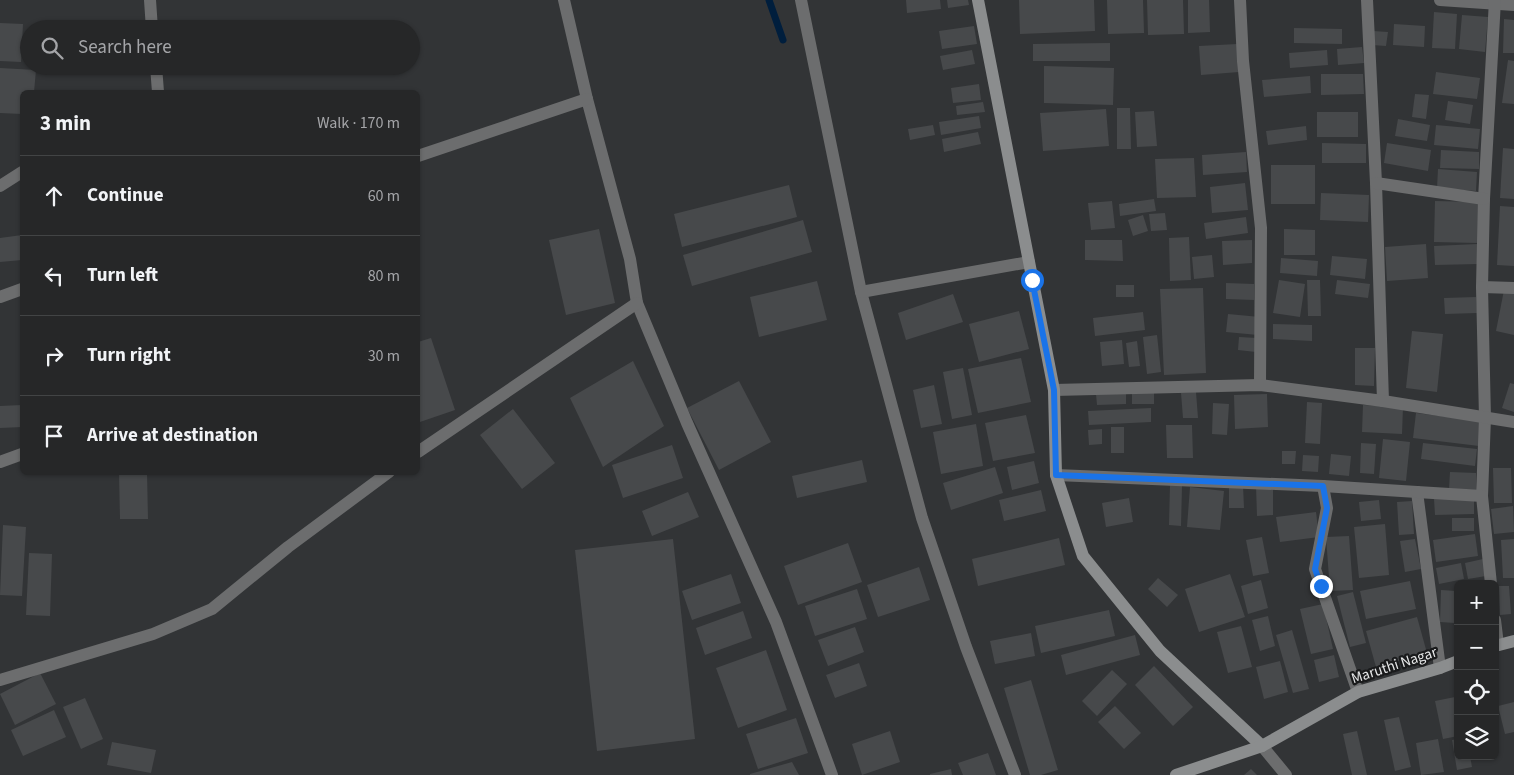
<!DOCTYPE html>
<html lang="en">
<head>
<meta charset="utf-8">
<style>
	:root { --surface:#262728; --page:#323334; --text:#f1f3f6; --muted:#a4a5a8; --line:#424445 }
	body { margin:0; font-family:"Source Sans 3",sans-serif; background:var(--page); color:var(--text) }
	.controls { position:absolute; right:15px; bottom:15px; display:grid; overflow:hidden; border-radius:8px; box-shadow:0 1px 4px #0004 }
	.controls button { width:45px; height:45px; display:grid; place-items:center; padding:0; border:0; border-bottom:1px solid var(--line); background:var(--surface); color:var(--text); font:25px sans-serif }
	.stop { position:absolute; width:15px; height:15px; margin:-11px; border:4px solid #1a73e8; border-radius:50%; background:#fff }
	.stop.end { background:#1a73e8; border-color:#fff; box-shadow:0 1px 5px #0008 }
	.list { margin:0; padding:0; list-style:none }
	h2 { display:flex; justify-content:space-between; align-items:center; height:65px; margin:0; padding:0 20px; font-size:21px }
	h2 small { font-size:16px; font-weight:400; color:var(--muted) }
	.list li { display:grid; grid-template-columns:32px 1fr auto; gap:15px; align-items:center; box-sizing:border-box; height:80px; padding:0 20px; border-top:1px solid var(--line) }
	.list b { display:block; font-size:19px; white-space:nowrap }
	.list em { font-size:16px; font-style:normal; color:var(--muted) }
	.icon { flex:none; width:28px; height:28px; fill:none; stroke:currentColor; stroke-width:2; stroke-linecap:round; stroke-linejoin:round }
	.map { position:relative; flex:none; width:1514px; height:775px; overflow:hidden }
	.search { position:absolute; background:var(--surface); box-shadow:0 1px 4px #0004; left:20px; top:20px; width:400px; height:55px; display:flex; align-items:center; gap:12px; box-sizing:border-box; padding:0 18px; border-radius:28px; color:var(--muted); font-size:19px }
	.panel { position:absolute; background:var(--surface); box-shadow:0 1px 4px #0004; left:20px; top:90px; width:400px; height:385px; border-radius:8px }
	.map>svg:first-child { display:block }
</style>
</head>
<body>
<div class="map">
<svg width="1514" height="775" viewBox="0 0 1514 775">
	<rect width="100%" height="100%" fill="#323436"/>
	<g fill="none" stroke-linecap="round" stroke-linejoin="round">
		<!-- stream -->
		<polyline stroke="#001e3d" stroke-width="7" points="769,0 783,40"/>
	</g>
	<!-- building -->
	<g fill="#47494b">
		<polygon points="906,0 940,0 941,9 907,13"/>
		<polygon points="947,0 968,0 969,5 948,8"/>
		<polygon points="1019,0 1094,0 1095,31 1020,34"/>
		<polygon points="1107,0 1143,0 1144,33 1108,34"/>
		<polygon points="1147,0 1183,0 1184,34 1148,35"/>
		<polygon points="1188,0 1209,0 1210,32 1188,33"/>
		<polygon points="1434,12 1457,14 1455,49 1432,48"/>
		<polygon points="1462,15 1488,17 1485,52 1459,49"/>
		<polygon points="1504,19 1514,20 1514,53 1503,53"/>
		<polygon points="0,23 23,24 21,62 0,61"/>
		<polygon points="1394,24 1425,26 1424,47 1393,45"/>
		<polygon points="974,26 977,44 942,49 939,31"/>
		<polygon points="1294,28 1342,29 1342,44 1294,43"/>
		<polygon points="1373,31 1388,32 1386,46 1372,45"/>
		<polygon points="1110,43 1110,61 1033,61 1033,44"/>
		<polygon points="1237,44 1239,72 1201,75 1199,46"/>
		<polygon points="1362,47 1364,63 1338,65 1337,49"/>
		<polygon points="972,50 975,64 943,70 940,56"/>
		<polygon points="1327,50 1328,65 1290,68 1289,53"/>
		<polygon points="1508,60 1514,61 1514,104 1502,103"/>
		<polygon points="1044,66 1114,68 1113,105 1044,103"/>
		<polygon points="0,68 36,70 34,92 22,92 22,114 0,113"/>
		<polygon points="1436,72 1480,78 1477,99 1433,94"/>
		<polygon points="1321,74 1363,74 1364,94 1321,95"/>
		<polygon points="1310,76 1311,93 1264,97 1262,80"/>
		<polygon points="979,84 981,100 953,103 951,88"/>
		<polygon points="1415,94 1429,95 1426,119 1412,117"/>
		<polygon points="1448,101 1473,105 1470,124 1445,120"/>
		<polygon points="983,102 985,112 957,115 956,106"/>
		<polygon points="1117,108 1130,108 1131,149 1117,149"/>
		<polygon points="1106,109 1109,146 1043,151 1040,113"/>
		<polygon points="1154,111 1157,146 1137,147 1135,112"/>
		<rect x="1317" y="112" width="41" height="25"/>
		<polygon points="979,116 981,128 941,135 939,122"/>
		<polygon points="1398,119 1430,125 1427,141 1395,136"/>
		<polygon points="933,125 935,135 910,140 908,129"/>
		<polygon points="1436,125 1480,129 1478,149 1434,145"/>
		<polygon points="1306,126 1307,140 1268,145 1266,131"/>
		<polygon points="978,132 981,144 944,152 942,139"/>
		<polygon points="1322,143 1366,144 1366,163 1322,163"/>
		<polygon points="1387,143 1431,150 1428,171 1384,163"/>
		<polygon points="1503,148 1514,149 1514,199 1500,198"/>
		<polygon points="1441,150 1479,152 1479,169 1440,168"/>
		<polygon points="1246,152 1247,172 1203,175 1202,155"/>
		<polygon points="1194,158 1196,197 1157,198 1155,159"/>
		<rect x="1271" y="165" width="44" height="39"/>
		<polygon points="1438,169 1477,172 1476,191 1437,188"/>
		<polygon points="1245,183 1248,210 1212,213 1210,187"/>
		<polygon points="789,185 797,217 682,247 674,214"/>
		<polygon points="1321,193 1369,195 1368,222 1320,220"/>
		<polygon points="1154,199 1156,211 1120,216 1119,204"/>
		<polygon points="1112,201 1115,228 1091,230 1088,203"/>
		<polygon points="1435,201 1480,202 1478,243 1434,242"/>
		<polygon points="1500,206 1514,207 1514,266 1497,265"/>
		<polygon points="1165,213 1167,230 1151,231 1149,214"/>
		<polygon points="1143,215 1148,231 1133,236 1128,220"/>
		<polygon points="1246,217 1248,233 1206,239 1204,223"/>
		<polygon points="803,220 812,252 692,286 683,255"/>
		<polygon points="599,229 615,303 566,315 549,240"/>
		<polygon points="1284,229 1315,230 1315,255 1284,255"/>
		<polygon points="22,235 22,260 0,262 0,238"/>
		<polygon points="1189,237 1191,280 1170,281 1169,238"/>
		<polygon points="1085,240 1122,240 1123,261 1085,260"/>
		<polygon points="1252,240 1252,263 1223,265 1222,241"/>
		<polygon points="1426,244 1428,278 1387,281 1385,247"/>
		<polygon points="1477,244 1478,264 1435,265 1434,246"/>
		<polygon points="1212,255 1214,277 1194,279 1192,257"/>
		<polygon points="1332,256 1367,259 1365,279 1330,275"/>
		<polygon points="1281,258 1318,261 1317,276 1280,273"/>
		<polygon points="1279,280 1305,284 1300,317 1273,313"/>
		<polygon points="1307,280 1320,280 1321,316 1308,316"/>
		<polygon points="1337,280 1370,284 1368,298 1335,294"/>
		<polygon points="817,281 827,320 759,337 750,297"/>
		<polygon points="1226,283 1254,284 1254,300 1226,299"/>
		<rect x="1116" y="285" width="18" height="12"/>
		<polygon points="1203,288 1206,373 1164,375 1160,289"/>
		<polygon points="1504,290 1514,292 1514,335 1496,331"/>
		<polygon points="953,294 963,322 906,340 898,313"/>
		<polygon points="1476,297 1477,313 1445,314 1444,298"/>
		<polygon points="1019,311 1029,349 979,362 969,324"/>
		<polygon points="1143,312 1145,330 1095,336 1093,318"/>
		<polygon points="1228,314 1260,317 1258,335 1226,332"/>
		<polygon points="1273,324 1312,325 1312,341 1273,339"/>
		<polygon points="1412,331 1443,334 1437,392 1406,388"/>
		<polygon points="1157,335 1161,372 1147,374 1143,337"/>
		<polygon points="1239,337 1257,338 1256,352 1238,350"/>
		<polygon points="431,338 455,410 420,422 418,416 418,342"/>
		<polygon points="1122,340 1124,364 1102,366 1100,342"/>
		<polygon points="1137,341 1140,366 1129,367 1126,343"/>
		<polygon points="1355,348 1375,348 1374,386 1355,385"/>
		<polygon points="1021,358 1031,402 978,413 968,369"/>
		<polygon points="633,361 664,426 603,467 570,398"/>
		<polygon points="963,368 972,415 952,419 943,372"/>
		<polygon points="739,381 771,442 719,470 687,408"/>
		<polygon points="1510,383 1514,384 1514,412 1502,408"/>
		<polygon points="934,385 942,424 921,428 913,390"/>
		<rect x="1132" y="391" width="22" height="13"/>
		<polygon points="1196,392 1198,418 1183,418 1181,393"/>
		<polygon points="1126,393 1126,404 1097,405 1096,394"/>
		<polygon points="1267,394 1268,427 1235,429 1234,395"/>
		<polygon points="1307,402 1322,403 1320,444 1305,443"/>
		<polygon points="1213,403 1229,404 1227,435 1212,434"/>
		<polygon points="22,405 22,427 0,428 0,406"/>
		<polygon points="1363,405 1403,407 1402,434 1362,432"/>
		<polygon points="1151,408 1151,422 1089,425 1088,411"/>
		<polygon points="513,409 555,463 522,489 480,435"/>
		<polygon points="1416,413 1482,421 1479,446 1413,438"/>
		<polygon points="1026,415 1035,453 993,461 985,423"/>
		<polygon points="976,424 983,466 941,474 933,432"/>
		<polygon points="1166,425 1192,425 1193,458 1167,458"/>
		<rect x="1111" y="427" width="13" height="26"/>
		<polygon points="1102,429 1102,444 1089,445 1088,430"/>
		<polygon points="1383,439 1410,442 1406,481 1379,478"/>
		<polygon points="1361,443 1376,444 1374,474 1360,473"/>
		<polygon points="1423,443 1477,449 1475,466 1421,459"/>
		<polygon points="672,445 683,478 623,498 612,465"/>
		<polygon points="1282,451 1296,451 1295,464 1282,464"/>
		<polygon points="1331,454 1351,456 1349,476 1329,474"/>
		<polygon points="1303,455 1319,456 1318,472 1302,471"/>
		<polygon points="862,460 867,482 797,498 792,476"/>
		<polygon points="1034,461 1039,483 1012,490 1007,467"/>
		<polygon points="995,467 1003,493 951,510 943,483"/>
		<polygon points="1493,468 1511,468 1512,503 1494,503"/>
		<polygon points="119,472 147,472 148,519 120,519"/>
		<polygon points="1450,472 1476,473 1476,490 1449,489"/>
		<polygon points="1170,485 1182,486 1181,526 1169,525"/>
		<polygon points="1229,485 1243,485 1244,508 1229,508"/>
		<polygon points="1256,486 1273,486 1273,515 1257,516"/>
		<polygon points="1190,487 1224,491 1220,530 1187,527"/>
		<polygon points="1041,490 1046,511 1004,521 999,500"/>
		<polygon points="688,492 699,517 652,536 642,511"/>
		<polygon points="1129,498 1133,522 1106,527 1102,503"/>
		<polygon points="1474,498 1474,514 1435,515 1434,499"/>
		<polygon points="1379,500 1381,519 1361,521 1359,502"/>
		<polygon points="1412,501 1414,534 1399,535 1397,502"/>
		<polygon points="1513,506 1514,532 1494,534 1491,509"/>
		<polygon points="1316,512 1319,537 1280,542 1276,517"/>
		<rect x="1452" y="518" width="22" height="13"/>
		<polygon points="1385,524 1389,575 1359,578 1354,527"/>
		<polygon points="3,525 26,527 22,596 0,595"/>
		<polygon points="1475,534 1478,556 1436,562 1433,540"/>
		<polygon points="1349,536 1353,590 1330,591 1326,537"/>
		<polygon points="1262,537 1269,573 1253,576 1246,540"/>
		<polygon points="1059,538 1065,565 978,586 972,559"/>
		<polygon points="673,539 695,739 597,751 575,550"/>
		<polygon points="1415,539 1421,569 1405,572 1400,541"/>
		<polygon points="1514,539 1514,578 1503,578 1501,540"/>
		<polygon points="848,543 862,582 798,605 784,566"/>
		<polygon points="29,553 52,554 50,616 26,615"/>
		<polygon points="1483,559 1486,576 1468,579 1465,563"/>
		<polygon points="1461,563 1464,579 1439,584 1436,568"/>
		<polygon points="919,567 930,600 878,617 867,585"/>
		<polygon points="731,574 741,603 692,620 682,591"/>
		<polygon points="1230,574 1245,617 1199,632 1185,589"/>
		<polygon points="1158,578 1178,595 1167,607 1148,589"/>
		<polygon points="1261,580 1268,608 1248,614 1241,586"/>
		<polygon points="1410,581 1416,609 1366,619 1360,591"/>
		<polygon points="1499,586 1509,586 1511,614 1500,615"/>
		<polygon points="857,589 867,619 815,636 805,606"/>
		<polygon points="1441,590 1456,591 1455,623 1440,622"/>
		<polygon points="1353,592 1366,643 1350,647 1337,596"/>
		<polygon points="1323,604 1333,649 1311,654 1300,609"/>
		<polygon points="1109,610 1115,636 1041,653 1035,626"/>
		<polygon points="743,611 752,638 705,655 696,628"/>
		<polygon points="1268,616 1275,646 1260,651 1252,620"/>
		<polygon points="1417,617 1427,653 1376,667 1366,631"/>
		<polygon points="1241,626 1252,667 1228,673 1217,632"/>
		<polygon points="855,627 864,652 828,666 818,640"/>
		<polygon points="1292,630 1309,689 1293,693 1276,635"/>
		<polygon points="1031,633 1035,656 995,664 990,641"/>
		<polygon points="1135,635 1140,655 1066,675 1061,655"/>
		<polygon points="766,650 787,710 738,728 716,668"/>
		<polygon points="1334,655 1339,677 1319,682 1314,660"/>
		<polygon points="1280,661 1288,692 1264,699 1256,667"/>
		<polygon points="859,663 867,686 835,698 826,675"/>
		<polygon points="1154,666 1193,707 1173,726 1135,685"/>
		<polygon points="1112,670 1127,684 1097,716 1082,701"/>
		<polygon points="40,673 56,704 15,725 0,694"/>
		<polygon points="1031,680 1058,770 1041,775 1030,775 1004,688"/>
		<polygon points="1455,697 1458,712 1458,736 1443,739 1435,701"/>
		<polygon points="85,698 103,739 81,749 63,707"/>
		<polygon points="1514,702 1514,732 1505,734 1498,706"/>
		<polygon points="1115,706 1141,733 1124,749 1098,722"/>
		<polygon points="54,710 66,737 23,756 11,730"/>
		<polygon points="1399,717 1411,767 1395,771 1384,720"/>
		<polygon points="796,718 808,753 758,769 746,734"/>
		<polygon points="890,731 900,762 862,775 852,744"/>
		<polygon points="1357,731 1367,775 1352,775 1343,734"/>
		<polygon points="1438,739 1444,772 1421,775 1416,743"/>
		<polygon points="1458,739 1458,756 1470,756 1472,767 1457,770 1452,740"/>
		<polygon points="112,742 156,750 151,773 107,765"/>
		<polygon points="988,753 996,775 963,775 958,763"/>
		<polygon points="792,762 799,775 750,775 750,774"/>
		<polygon points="951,769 952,775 930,775 930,774"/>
		<polygon points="1251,769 1257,775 1244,775"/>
	</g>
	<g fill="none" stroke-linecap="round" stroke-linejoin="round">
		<!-- street -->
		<g stroke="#6c6d6e" stroke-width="12">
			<polyline points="150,0 152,29"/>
			<polyline points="564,0 587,99 630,259 637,303 687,423 776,622 832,775"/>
			<polyline points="801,0 861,292 922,518 966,647 1015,775"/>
			<polyline points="1240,0 1243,61 1261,228 1260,385"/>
			<polyline points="1367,0 1376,183 1383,401"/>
			<polyline points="1440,0 1514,5"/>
			<polyline points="1495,0 1484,199 1482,287 1514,288"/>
			<polyline points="156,66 158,92"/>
			<polyline points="418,156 587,99"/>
			<polyline points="1376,183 1484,199"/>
			<polyline points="0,186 22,172"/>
			<polyline points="1482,287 1485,418 1482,496"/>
			<polyline points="861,292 1029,262"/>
			<polyline points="0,297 22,289"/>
			<polyline points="1054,390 1260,385 1383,401 1514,422"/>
			<polyline points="418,452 637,303"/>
			<polyline points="0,462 22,454"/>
			<polyline points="1056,475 1323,486 1417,492 1440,668"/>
			<polyline points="1323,486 1327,508 1315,569 1358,692"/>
			<polyline points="1417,492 1482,496 1491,584"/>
			<polyline points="1495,620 1498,645"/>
			<polyline points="0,680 153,634 212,609 288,547 389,472"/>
			<polyline points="1262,746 1286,775"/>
		</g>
		<!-- secondary -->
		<g stroke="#8b8d8e" stroke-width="12">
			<polyline points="978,0 1054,390 1056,475 1083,556 1160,651 1262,746"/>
			<polyline points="1495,646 1514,641"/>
			<polyline points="1176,775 1262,746 1358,692 1440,668 1458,661"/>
		</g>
	</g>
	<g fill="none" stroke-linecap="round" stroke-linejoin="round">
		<!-- route -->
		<polyline stroke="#1a73e8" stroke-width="6" points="1032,280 1054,390 1056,475 1323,486 1327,508 1315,569 1321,586"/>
	</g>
	<g text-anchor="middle" stroke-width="4.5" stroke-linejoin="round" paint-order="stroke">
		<!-- street labels -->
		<g font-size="15" fill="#e7e8e9" stroke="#1a1b1c">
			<text transform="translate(1394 665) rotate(-18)" y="5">Maruthi Nagar</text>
		</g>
	</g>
</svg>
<div class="controls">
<button>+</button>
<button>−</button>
<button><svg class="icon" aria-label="locate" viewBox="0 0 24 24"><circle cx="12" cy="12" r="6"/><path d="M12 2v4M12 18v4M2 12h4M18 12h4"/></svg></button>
<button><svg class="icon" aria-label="layers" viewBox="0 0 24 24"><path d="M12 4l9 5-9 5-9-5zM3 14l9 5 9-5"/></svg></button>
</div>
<div class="stop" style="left:1032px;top:280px"></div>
<div class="stop end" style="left:1321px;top:586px"></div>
<div class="search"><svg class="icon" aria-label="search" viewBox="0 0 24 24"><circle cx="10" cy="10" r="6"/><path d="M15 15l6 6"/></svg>Search here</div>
<section class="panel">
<h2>3 min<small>Walk · 170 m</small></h2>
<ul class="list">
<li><svg class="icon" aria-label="ahead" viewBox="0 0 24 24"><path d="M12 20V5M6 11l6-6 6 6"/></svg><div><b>Continue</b></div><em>60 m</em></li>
<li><svg class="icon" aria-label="left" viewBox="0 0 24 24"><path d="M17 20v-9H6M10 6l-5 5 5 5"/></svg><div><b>Turn left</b></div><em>80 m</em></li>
<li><svg class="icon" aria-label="right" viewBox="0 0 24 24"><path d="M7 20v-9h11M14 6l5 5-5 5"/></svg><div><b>Turn right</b></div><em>30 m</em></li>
<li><svg class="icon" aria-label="arrive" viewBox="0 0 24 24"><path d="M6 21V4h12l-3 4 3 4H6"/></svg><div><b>Arrive at destination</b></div></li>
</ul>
</section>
</div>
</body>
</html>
